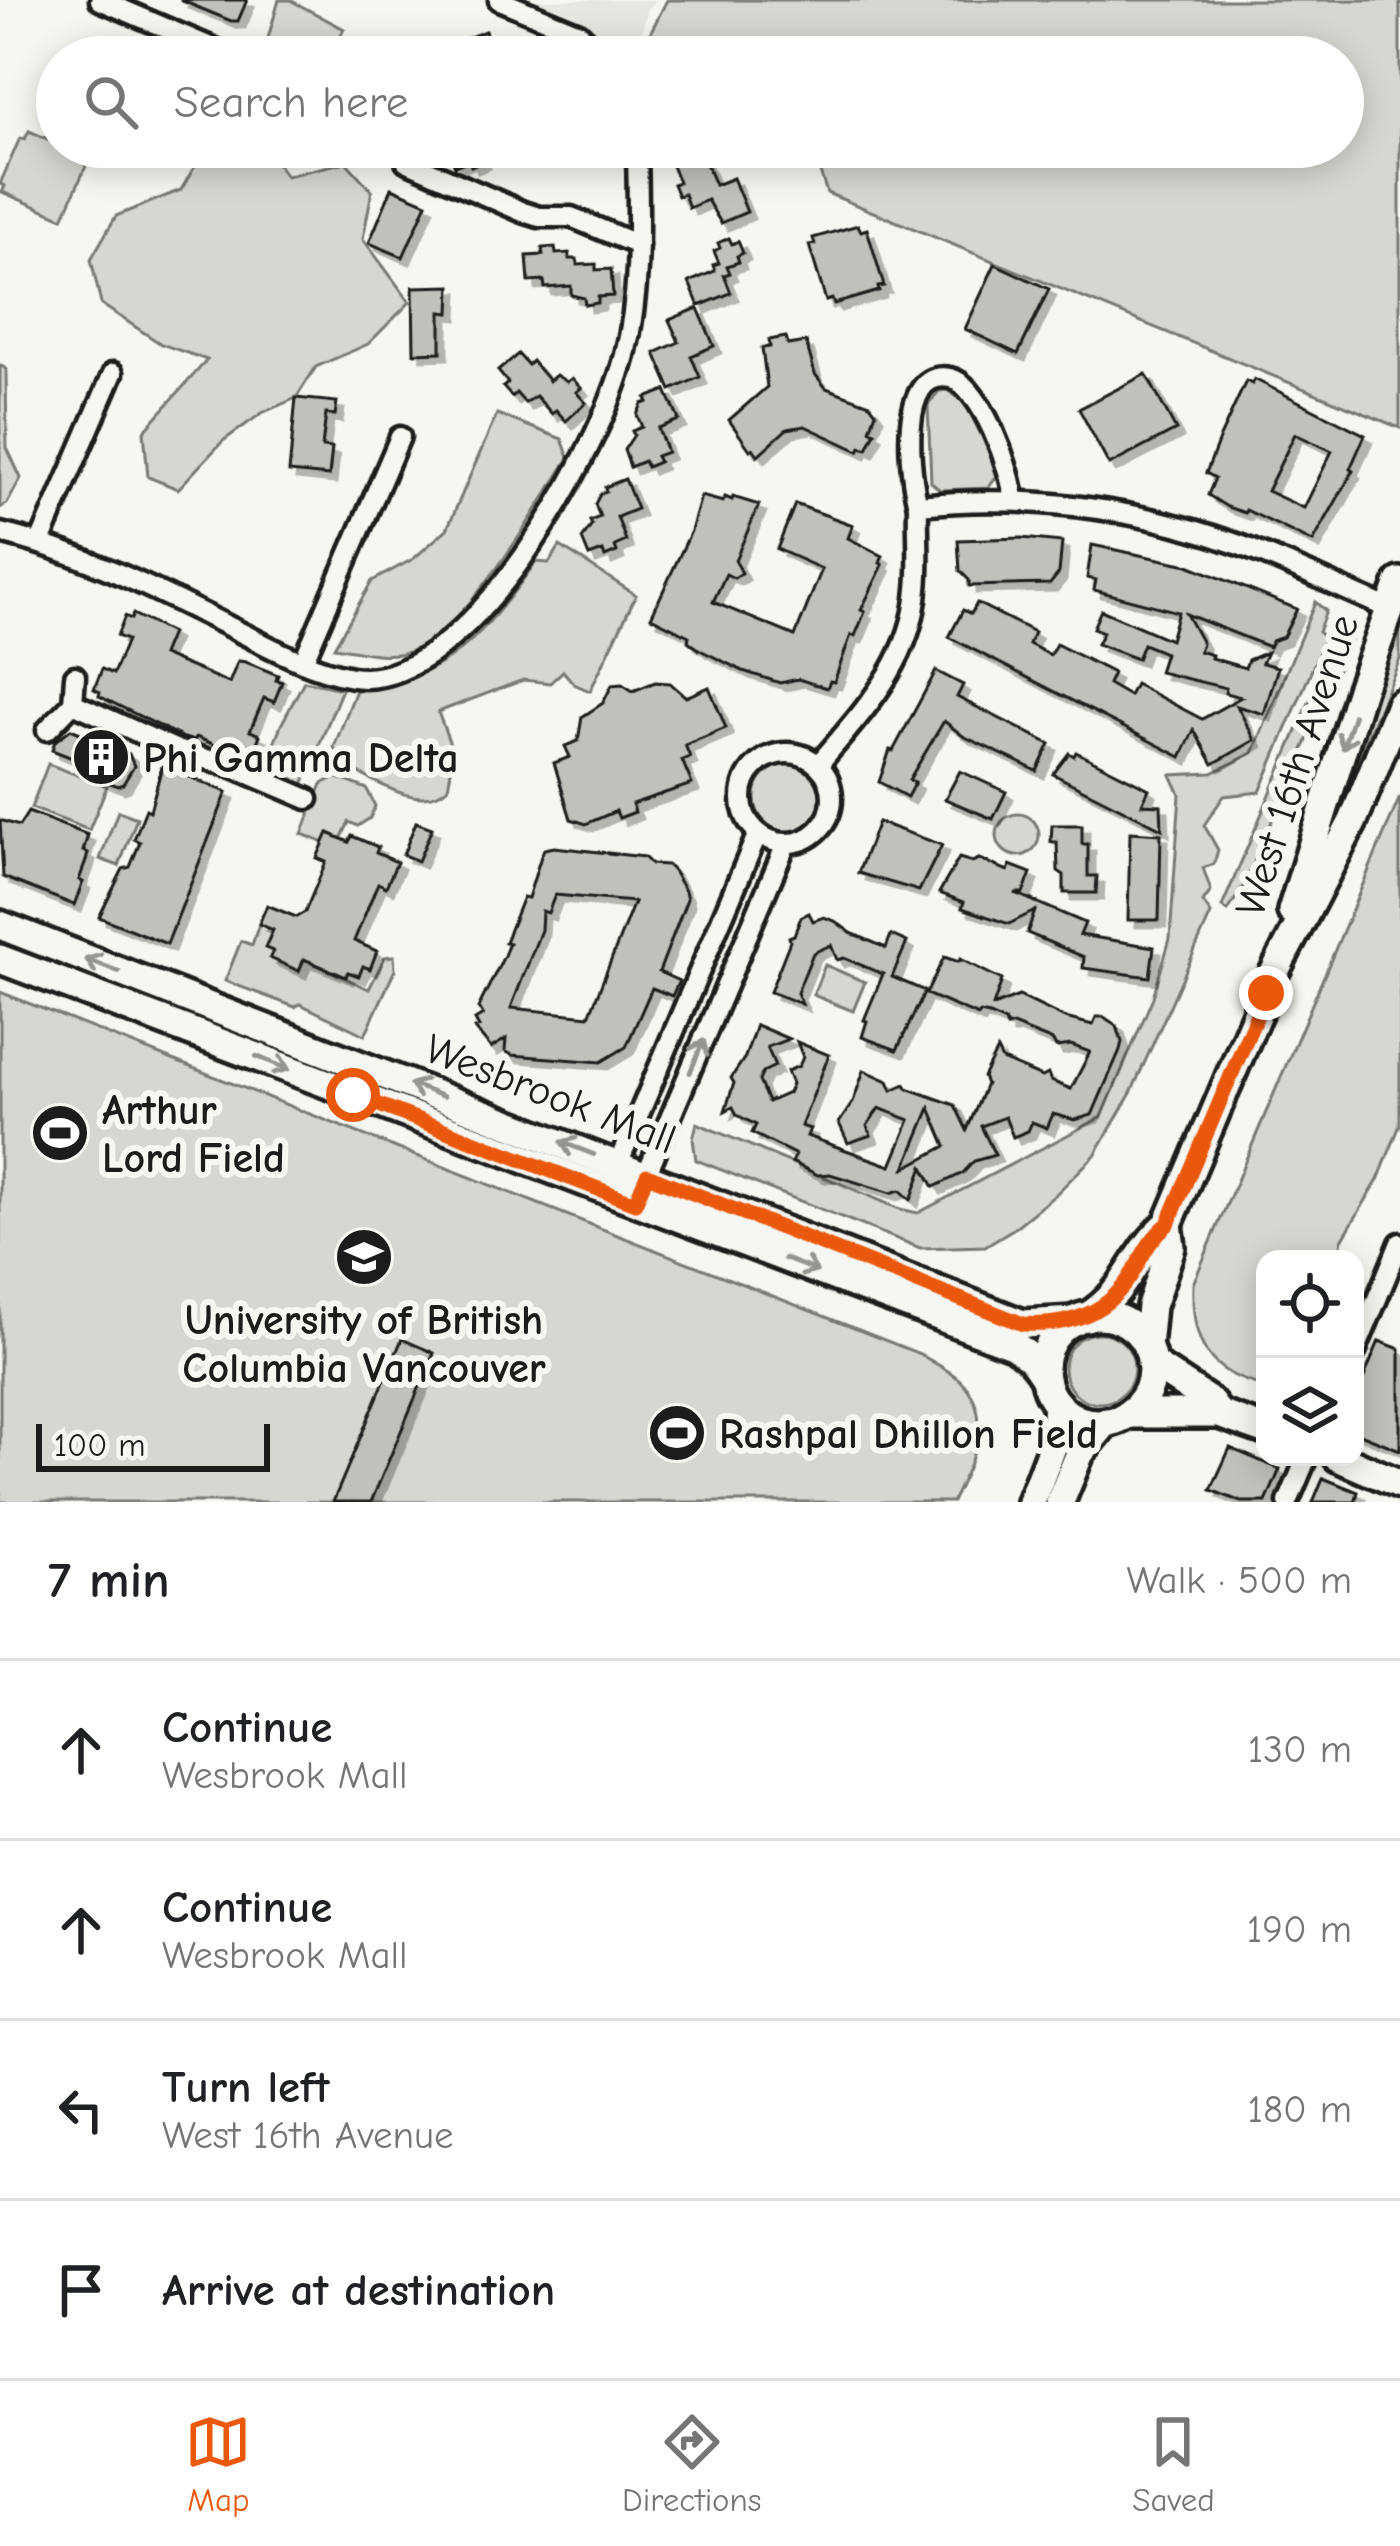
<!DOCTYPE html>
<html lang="en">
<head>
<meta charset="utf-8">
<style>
	:root { --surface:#fff; --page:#f2f2f2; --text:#202124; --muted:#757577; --line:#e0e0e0; --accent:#ea580c }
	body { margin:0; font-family:"Comic Neue",sans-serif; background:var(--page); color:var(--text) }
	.controls { position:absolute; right:36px; bottom:36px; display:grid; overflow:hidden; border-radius:24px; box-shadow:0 6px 30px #0003 }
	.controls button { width:108px; height:108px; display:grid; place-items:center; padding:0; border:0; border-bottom:3px solid var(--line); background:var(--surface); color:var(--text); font:60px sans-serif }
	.scale { position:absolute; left:36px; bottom:30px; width:234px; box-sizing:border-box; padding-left:12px; border:6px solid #1c1c1c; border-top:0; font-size:33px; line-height:42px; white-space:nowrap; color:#1c1c1c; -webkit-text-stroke:9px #f6f6f2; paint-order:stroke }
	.stop { position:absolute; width:36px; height:36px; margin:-27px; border:9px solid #ea580c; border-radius:50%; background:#fff }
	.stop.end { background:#ea580c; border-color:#fff; box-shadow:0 3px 12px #0008 }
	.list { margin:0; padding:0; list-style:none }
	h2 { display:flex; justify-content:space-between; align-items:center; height:156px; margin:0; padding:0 48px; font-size:51px }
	h2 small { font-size:39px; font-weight:400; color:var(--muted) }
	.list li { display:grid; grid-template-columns:78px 1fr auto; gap:36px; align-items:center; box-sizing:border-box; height:180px; padding:0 48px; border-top:3px solid var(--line) }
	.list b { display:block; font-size:45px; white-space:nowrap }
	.list p { margin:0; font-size:39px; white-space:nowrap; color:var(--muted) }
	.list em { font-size:39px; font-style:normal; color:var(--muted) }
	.icon { flex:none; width:66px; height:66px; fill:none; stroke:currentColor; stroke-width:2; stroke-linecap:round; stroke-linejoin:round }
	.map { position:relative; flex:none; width:1400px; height:1502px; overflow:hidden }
	.search { position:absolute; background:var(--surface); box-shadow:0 6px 30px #0003; left:36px; right:36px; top:36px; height:132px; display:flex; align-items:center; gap:30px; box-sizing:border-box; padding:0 42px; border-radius:66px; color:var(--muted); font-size:45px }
	.sheet { height:876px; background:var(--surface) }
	nav { display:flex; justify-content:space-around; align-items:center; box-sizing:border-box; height:168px; border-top:3px solid var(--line); background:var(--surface); font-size:33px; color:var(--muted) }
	nav a { display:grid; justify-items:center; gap:6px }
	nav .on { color:var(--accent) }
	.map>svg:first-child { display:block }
</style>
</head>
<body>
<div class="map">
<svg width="1400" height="1502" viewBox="0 0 1400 1502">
	<defs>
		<filter id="shadow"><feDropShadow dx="7" dy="7" stdDeviation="0" flood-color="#0004"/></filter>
	</defs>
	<rect width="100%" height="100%" fill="#f6f6f2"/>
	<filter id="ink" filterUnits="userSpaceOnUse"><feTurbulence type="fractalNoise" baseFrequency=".00833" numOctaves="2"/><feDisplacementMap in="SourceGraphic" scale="24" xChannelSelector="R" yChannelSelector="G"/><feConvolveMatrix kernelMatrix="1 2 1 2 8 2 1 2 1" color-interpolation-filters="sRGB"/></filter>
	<g filter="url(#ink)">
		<!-- built -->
		<polygon fill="#e6e6e2" points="533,0 657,0 648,8 635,57 621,57 598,32 571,14"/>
		<!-- green -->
		<g fill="#d6d6d2" stroke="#797977" stroke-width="3">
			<polygon points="279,0 290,0 344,29 334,49 319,39 277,57 268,38"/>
			<polygon points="667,0 1400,0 1400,428 827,193 818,166 782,147 1343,147 1343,57 638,57"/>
			<polygon points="29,131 57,143 57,147 90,157 63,218 2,192 5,186 0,184 20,138 25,139"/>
			<polygon points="206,147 266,147 286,176 346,162 372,191 363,239 410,302 368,344 316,367 296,398 262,413 223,441 178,489 148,477 144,431 207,360 161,344 101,304 91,259 116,216 181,190"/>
			<polygon points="0,365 6,369 7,448 21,478 7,504 0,508"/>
			<polygon points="948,390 965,403 998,468 996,478 988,488 940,490 931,482 928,405 939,391"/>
			<path d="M497,414L562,439L569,458C539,506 463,636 408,652C382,659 358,650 334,647L372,581L413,559L447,529Z"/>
			<path d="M560,546L636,595L590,691L574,684L563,671L550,683L523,680L438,712L454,755L448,787C420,815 369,777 340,763L334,747L356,690C451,678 482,635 536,562L549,563Z"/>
			<polygon points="1315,602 1326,611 1318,632 1325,638 1260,792 1224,796 1204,825 1218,850 1214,864 1203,868 1211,891 1203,902 1211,914 1131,1093 1095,1155 1054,1196 1013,1229 985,1246 920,1248 696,1160 693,1139 697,1123 900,1209 918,1213 1102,1117 1153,997 1170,939 1180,794 1171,775 1212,773 1253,753"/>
			<polygon points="1400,609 1400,659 1338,805"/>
			<polygon points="1345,628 1353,635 1245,883 1228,911 1222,907 1339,632"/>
			<polygon points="304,681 342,689 300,792 262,776 281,725"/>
			<circle cx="789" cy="798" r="34"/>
			<polygon points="48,764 107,786 89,830 31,808"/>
			<polygon points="336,777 367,789 375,806 370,818 358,826 349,822 341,839 329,833 324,843 302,834 322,784"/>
			<path d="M1400,797V1125L1378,1180L1342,1240L1338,1259H1265V1386C1206,1374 1191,1340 1193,1284Z"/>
			<polygon points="118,811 137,818 119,866 100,859"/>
			<circle cx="1018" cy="835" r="21"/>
			<polygon points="259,924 273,930 265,947 273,951 270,958 298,970 304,959 369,989 385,957 394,956 395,970 365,1035 300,1004 295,1007 225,981 241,941 252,945"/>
			<polygon points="825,965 865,982 853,1011 813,995"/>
			<path d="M0,992L920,1354C932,1362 949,1370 960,1380C998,1417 970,1464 952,1502H0Z"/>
			<circle cx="1099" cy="1368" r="35"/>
		</g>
		<!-- building -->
		<g fill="#c0c0bd" stroke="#1c1c1c" stroke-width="3" fill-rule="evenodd" filter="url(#shadow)">
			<polygon points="180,0 247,0 238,21 231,21"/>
			<polygon points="485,31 490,43 501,38 509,57 474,57 467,38"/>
			<polygon points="447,147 501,147 501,148 481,156 483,161 471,166 469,160 455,166"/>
			<polygon points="678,147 699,147 715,185 733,178 747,212 721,223 707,200 689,208 684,194 678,196 673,184 679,182 666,152"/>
			<polygon points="392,188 427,203 403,257 369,243"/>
			<polygon points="858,225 861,231 867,229 884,286 878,287 879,291 834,304 832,299 826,301 809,245 815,244 813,238"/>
			<polygon points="729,238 732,244 738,241 743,253 737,256 739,262 727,266 730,273 724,275 731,293 699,306 689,282 715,271 713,265 719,263 714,251 720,248 718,243"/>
			<polygon points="555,247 556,254 569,253 569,259 577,259 578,265 596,264 596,270 611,269 613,296 598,297 598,303 585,305 584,298 571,295 571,286 545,288 544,281 529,282 527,256 543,255 542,248"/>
			<polygon points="995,264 1049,289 1018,354 965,329"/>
			<polygon points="451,286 450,313 441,312 441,352 414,353 413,287"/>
			<polygon points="698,308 714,346 691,356 700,377 671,390 655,353 679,342 669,320"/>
			<polygon points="786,337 788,345 806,342 815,374 826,388 870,404 876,412 870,430 875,432 867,449 861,447 859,451 805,426 787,429 758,455 753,448 750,450 729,420 767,387 762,348 770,347 769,340"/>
			<polygon points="518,354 528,365 532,361 549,381 556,375 567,382 572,378 581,388 576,392 586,403 566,421 556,410 552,414 536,396 525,403 516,393 512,397 503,387 508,383 498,371"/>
			<polygon points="1146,374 1176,430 1109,465 1079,409"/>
			<path d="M1254,379L1365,435L1350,469L1353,471L1313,542L1246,510L1245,513L1227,507L1208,495L1215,478L1206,473L1220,437L1246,381L1252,384ZM1295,434L1332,451L1304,508L1267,491Z"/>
			<polygon points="666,390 679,420 658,428 667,452 656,456 659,462 647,467 644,461 630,467 624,450 634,435 632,431 642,427 637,415 642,404 648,402 646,398"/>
			<polygon points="296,398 337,402 335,415 326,414 322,447 332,448 329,476 289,472"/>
			<polygon points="625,479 637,509 617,517 626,541 615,546 617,552 605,557 603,551 589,556 582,539 592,525 590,521 600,517 595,504 600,494 606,491 605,487"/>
			<polygon points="701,496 723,502 725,497 732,500 733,497 759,505 735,560 742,573 734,578 726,574 713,602 795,636 822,569 777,549 795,504 853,525 848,538 883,556 880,563 883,565 861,610 865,612 855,636 851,635 834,682 830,681 827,688 798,679 780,683 743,671 700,650 688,641 689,636 651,617 691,531"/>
			<polygon points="1022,538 1062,542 1059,573 1050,584 969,586 969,580 960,571 958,540"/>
			<polygon points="1092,545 1188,565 1297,609 1283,637 1272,641 1269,647 1186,614 1202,643 1199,651 1212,655 1211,658 1245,668 1248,660 1267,652 1262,663 1278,667 1264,714 1237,706 1255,740 1213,764 1194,730 1181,757 949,637 963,610 971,614 977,603 1034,632 1029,644 1050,655 1056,644 1113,673 1108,684 1129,696 1135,684 1202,719 1241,697 1225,693 1226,688 1159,672 1165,653 1143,644 1137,659 1097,644 1103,632 1093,628 1101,610 1170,640 1178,612 1094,590 1096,580 1087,578"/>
			<polygon points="133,614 171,633 162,655 198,670 229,683 238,661 246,662 278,675 276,680 282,682 274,702 264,698 250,731 260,735 252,755 246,753 244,757 196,737 194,741 184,738 99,696 100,692 94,689 102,669 113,674 127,640 117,636 125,616 131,619"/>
			<polygon points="936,671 963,685 957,697 1050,744 1037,771 963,736 944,721 909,780 915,782 907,797 879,782 890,750 893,751"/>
			<polygon points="655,682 670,683 686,697 709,687 726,728 685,745 690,757 682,760 692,784 632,804 635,812 619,818 616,811 586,824 571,819 554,763 570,757 565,746 578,741 582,717 603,703 612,685 622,684 633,691"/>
			<polygon points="71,729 129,754 134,766 123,784 118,786 101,780 90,773 93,766 52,750 55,741"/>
			<polygon points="1076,752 1149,789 1142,804 1161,805 1162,829 1053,774 1069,753 1074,756"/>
			<polygon points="162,766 227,792 167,944 99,917 123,869 130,867 140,842 134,839 146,809 150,811"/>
			<polygon points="960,771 1006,792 993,819 945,799"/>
			<polygon points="28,812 88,835 83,851 88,853 86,861 79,880 83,882 74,905 3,877 0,820 19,826"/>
			<polygon points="416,822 432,828 418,861 403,855"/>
			<polygon points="878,822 942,845 919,891 858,873"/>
			<polygon points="1052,825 1082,825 1082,844 1088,844 1088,876 1097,876 1096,893 1064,893 1064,875 1058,871 1057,842 1051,842"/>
			<polygon points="1130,832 1161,834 1159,920 1128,920"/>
			<polygon points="328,833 349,842 352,836 378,847 376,853 397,862 386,887 378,883 354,941 377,951 370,969 363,966 359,976 348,972 346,977 304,959 299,971 270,958 273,951 265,948 273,930 259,924 267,905 296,917 305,912 326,862 317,858"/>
			<path d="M554,847L644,857L651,864L667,865L673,871L685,891L687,899L659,972L679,981L672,996L652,988L626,1047L601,1062L512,1055L505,1051L506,1039L491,1048L475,1029L479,1027L475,1020L483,1015L478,1008L503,958L509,943L505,942L523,897L528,898L541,856L544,849ZM555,895L634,902L589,1016L511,1008L541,930L542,911L548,913Z"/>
			<polygon points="959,858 972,862 979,859 1008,871 1010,865 1031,873 1023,893 1015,893 1085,923 1080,935 1154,947 1150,977 1083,968 1084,957 1027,933 1035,911 1009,924 962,908 964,902 939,893"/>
			<polygon points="809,913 813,921 824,917 835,921 851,933 886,948 891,935 907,942 892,977 925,991 897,1050 862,1037 867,1021 864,1020 883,974 844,958 837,960 831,945 813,953 797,993 802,1004 770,992 790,941 789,937 794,935 801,917"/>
			<path d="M944,957L959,962L960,959L1002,980L993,1006L1019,996L1065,1018L1093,1025L1096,1017H1104L1117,1026L1122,1042L1120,1050L1092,1115L1075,1120L1053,1114L1047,1128L1032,1122L1028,1131L1013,1137L1005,1117L981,1126L995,1155L974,1161L963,1173L934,1187L923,1167L911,1200L900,1190L891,1193L830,1174L818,1175L792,1162L796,1155L752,1133L756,1125L737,1115L733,1107L725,1111L734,1083L731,1078L745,1057L756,1025L789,1039L767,1047L775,1066L763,1072L759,1081L768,1102L788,1093L792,1084L787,1071L799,1066L803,1057L797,1042L829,1055L801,1126L810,1129L807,1136L891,1166L910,1120L879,1108L867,1126L871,1135L848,1143L839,1123L853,1102L864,1070L888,1081L892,1090L905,1084L907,1088L955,1105L967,1130L986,1084L983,1077L997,1050L1002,1060L1042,1077L1048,1074L1051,1081L1071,1089L1090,1052L1071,1045L1056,1047L1053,1041L1013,1025L1007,1027L1005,1022L989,1015L980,1013L978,1016L926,994ZM930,1108L946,1146L905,1168Z"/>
			<polygon points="402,1339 434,1353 371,1502 333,1502"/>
			<polygon points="1379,1341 1400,1349 1400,1450 1355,1432 1355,1399"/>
			<polygon points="1230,1448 1280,1469 1266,1502 1241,1502 1211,1490"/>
			<polygon points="1323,1478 1358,1492 1355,1502 1313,1502"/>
		</g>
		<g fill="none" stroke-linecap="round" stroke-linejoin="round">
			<!-- street casing -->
			<g stroke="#1c1c1c" stroke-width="27">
				<g id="street">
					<polyline points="100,0 234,57"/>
					<polyline points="499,0 579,33 603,57"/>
					<polyline points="406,161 523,212 539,217 571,217 638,245"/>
					<path d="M918,505C910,477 896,367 950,378C981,384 1012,472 1014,500"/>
					<path d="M0,533C77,551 148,586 218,621C261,642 305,669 352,677C467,695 602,447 625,355C642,287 638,216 637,147"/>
					<polyline points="40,542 113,373"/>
					<polyline points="303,662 400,437"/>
					<polyline points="73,703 75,676"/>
					<polyline points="47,730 73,703 179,751 233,767 308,799"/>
					<circle cx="787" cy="798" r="45"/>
					<path d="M818,765C863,711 912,662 917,589C920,562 917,533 918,505C1020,494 1131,507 1228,541C1284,560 1336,587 1390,609"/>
					<polyline points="615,1171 758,833"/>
					<polyline points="641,1187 786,844"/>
					<polyline points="1355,1352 1400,1243"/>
					<polyline points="1288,1502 1307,1457"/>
				</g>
			</g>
			<!-- secondary casing -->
			<g stroke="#1c1c1c" stroke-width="36">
				<g id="secondary">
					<polyline points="1292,911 1361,689 1400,582"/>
					<polyline points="0,925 1023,1324 1074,1321"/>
					<polyline points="0,959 1014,1345 1032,1359 1045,1378"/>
					<circle cx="1098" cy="1369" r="54"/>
					<path d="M1087,1317C1131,1289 1133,1253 1168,1224L1274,973L1353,821L1400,704"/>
					<polyline points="1147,1347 1151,1306 1171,1247 1168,1224"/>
					<polyline points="1151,1363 1210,1402 1219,1414"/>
					<polyline points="1128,1414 1219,1414 1265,1430"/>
					<polyline points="1338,1457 1400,1484"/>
					<polyline points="1031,1502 1054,1442 1057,1404"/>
					<polyline points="1060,1502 1080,1453 1106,1422"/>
				</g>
			</g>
			<!-- street -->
			<use href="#street" stroke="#f6f6f2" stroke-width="18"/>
			<!-- secondary -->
			<use href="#secondary" stroke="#f6f6f2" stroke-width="27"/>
		</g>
		<!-- one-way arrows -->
		<defs><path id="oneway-shaft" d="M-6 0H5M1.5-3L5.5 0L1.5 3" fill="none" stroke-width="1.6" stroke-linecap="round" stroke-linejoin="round" transform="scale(3)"/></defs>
		<g stroke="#949492">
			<use href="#oneway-shaft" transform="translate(1348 732) rotate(108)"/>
			<use href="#oneway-shaft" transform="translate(102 965) rotate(-159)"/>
			<use href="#oneway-shaft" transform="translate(697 1056) rotate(-67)"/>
			<use href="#oneway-shaft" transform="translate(273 1063) rotate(22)"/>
			<use href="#oneway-shaft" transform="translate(426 1090) rotate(-159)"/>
			<use href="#oneway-shaft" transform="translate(577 1148) rotate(-159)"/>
			<use href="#oneway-shaft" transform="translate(801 1265) rotate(21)"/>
		</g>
	</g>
	<g fill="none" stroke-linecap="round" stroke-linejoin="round" filter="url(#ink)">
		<!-- route -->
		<path stroke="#ea580c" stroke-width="15" d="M353,1095L635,1203L647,1175L1023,1324C1071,1327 1110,1313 1135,1269C1145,1251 1151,1238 1168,1224L1266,993"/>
	</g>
	<!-- icons -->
	<defs>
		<g id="building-disc" transform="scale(3)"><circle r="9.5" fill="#1c1c1c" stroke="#f6f6f2"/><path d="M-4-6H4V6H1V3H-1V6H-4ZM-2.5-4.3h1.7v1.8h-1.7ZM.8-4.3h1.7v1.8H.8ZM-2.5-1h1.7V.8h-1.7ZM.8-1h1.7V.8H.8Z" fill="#fff"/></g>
		<g id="stadium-disc" transform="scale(3)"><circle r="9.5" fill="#1c1c1c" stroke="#f6f6f2"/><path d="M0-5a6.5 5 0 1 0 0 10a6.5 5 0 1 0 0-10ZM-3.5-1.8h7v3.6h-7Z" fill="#fff"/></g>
		<g id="university-disc" transform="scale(3)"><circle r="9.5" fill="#1c1c1c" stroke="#f6f6f2"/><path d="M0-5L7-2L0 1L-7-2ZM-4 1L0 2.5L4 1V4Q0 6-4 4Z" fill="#fff"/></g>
	</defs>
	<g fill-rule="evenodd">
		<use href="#building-disc" x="101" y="757"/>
		<use href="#stadium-disc" x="60" y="1133"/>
		<use href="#university-disc" x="364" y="1257"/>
		<use href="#stadium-disc" x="677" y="1433"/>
	</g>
	<g text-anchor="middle" stroke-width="12" stroke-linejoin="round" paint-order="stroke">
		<!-- poi labels -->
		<g font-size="42" font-weight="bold" fill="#1c1c1c" stroke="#f6f6f2" text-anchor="start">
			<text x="143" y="772">Phi Gamma Delta</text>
			<text x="102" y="1124">Arthur<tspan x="102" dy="48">Lord Field</tspan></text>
			<text x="364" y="1334" text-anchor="middle">University of British<tspan x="364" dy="48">Columbia Vancouver</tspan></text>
			<text x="719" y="1448">Rashpal Dhillon Field</text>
		</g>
		<!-- street labels -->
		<g font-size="42" fill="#1c1c1c" stroke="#f6f6f2">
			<text transform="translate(1296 765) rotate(-72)" y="15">West 16th Avenue</text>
			<text transform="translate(551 1093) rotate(21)" y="15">Wesbrook Mall</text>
		</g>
	</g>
</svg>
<div class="controls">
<button><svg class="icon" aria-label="locate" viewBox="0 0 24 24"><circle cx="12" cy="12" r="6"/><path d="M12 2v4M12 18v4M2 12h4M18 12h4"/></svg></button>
<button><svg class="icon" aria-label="layers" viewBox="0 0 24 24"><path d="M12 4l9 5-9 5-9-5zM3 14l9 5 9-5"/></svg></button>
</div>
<div class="scale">100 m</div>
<div class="stop" style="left:353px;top:1095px"></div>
<div class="stop end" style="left:1266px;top:993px"></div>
<div class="search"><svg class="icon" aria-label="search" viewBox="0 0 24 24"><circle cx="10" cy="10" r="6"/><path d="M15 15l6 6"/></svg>Search here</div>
</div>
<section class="sheet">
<h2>7 min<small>Walk · 500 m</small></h2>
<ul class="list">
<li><svg class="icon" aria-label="ahead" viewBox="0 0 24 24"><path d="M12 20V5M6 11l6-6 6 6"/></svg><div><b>Continue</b><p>Wesbrook Mall</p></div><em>130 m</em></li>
<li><svg class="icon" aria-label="ahead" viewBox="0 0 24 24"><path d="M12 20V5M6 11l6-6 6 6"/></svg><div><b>Continue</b><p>Wesbrook Mall</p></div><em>190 m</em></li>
<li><svg class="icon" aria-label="left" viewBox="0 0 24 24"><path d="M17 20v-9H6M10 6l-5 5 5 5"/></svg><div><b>Turn left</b><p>West 16th Avenue</p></div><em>180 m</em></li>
<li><svg class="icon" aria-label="arrive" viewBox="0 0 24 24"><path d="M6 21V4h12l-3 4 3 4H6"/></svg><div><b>Arrive at destination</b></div></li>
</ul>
</section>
<nav>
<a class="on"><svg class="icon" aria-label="map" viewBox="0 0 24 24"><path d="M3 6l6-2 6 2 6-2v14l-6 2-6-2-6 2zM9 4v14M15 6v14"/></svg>Map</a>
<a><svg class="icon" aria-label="directions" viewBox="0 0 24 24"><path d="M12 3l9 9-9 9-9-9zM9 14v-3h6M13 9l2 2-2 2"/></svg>Directions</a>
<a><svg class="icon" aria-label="saved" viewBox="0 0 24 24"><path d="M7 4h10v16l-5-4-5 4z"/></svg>Saved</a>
</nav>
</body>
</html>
